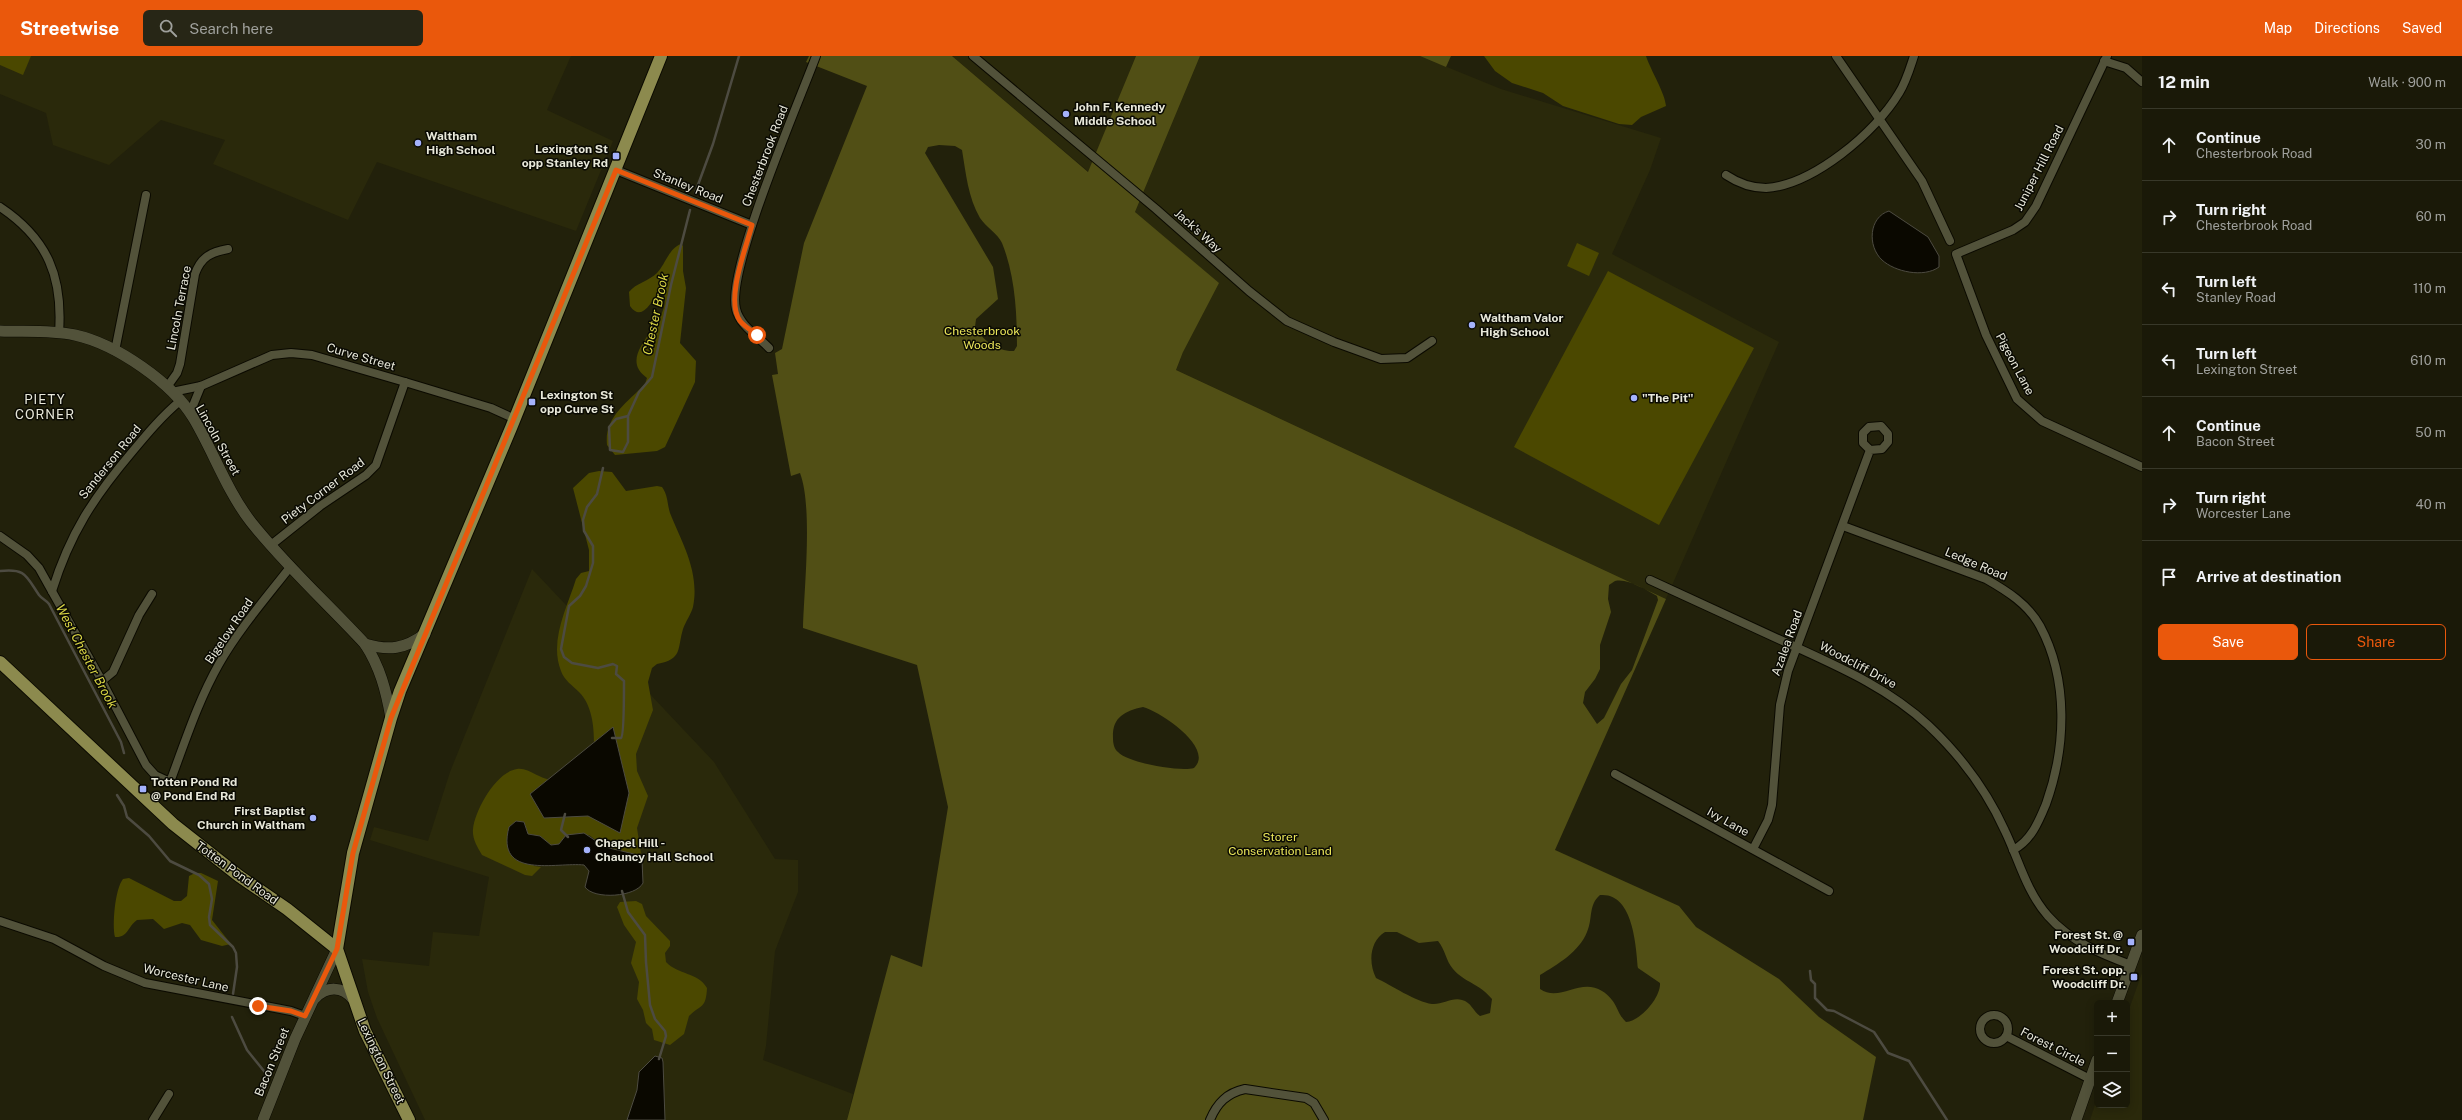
<!DOCTYPE html>
<html lang="en">
<head>
<meta charset="utf-8">
<style>
	:root { --surface:#1a1908; --page:#272616; --text:#f1f3f6; --muted:#9fa09c; --line:#383829; --accent:#ea580c }
	body { margin:0; font-family:"Public Sans",sans-serif; background:var(--page); color:var(--text) }
	.controls { position:absolute; right:12px; bottom:12px; display:grid; overflow:hidden; border-radius:6px; box-shadow:0 2px 10px #0003 }
	.controls button { width:36px; height:36px; display:grid; place-items:center; padding:0; border:0; border-bottom:1px solid var(--line); background:var(--surface); color:var(--text); font:20px sans-serif }
	.stop { position:absolute; width:12px; height:12px; margin:-9px; border:3px solid #ea580c; border-radius:50%; background:#fff }
	.stop.end { background:#ea580c; border-color:#fff; box-shadow:0 1px 4px #0008 }
	.list { margin:0; padding:0; list-style:none }
	h2 { display:flex; justify-content:space-between; align-items:center; height:52px; margin:0; padding:0 16px; font-size:17px }
	h2 small { font-size:13px; font-weight:400; color:var(--muted) }
	.list li { display:grid; grid-template-columns:26px 1fr auto; gap:12px; align-items:center; box-sizing:border-box; height:72px; padding:0 16px; border-top:1px solid var(--line) }
	.list b { display:block; font-size:15px; white-space:nowrap }
	.list p { margin:0; font-size:13px; white-space:nowrap; color:var(--muted) }
	.list em { font-size:13px; font-style:normal; color:var(--muted) }
	.actions { display:flex; gap:8px; padding:12px 16px }
	.actions a { flex:1; padding:9px 0; border:1px solid var(--accent); border-radius:6px; text-align:center; font-size:14px; color:var(--accent) }
	.actions .main { background:var(--accent); color:#fff }
	.icon { flex:none; width:22px; height:22px; fill:none; stroke:currentColor; stroke-width:2; stroke-linecap:round; stroke-linejoin:round }
	.map { position:relative; flex:none; width:2142px; height:1064px; overflow:hidden }
	header { display:flex; align-items:center; gap:24px; box-sizing:border-box; height:56px; padding:0 20px; background:var(--accent); color:#fff }
	header strong { font-size:19px }
	nav { display:flex; gap:22px; margin-inline-start:auto; font-size:14px }
	.search { width:280px; height:36px; background:var(--page); display:flex; align-items:center; gap:10px; box-sizing:border-box; padding:0 14px; border-radius:6px; color:var(--muted); font-size:15px }
	main { display:flex }
	aside { flex:1; background:var(--surface) }
	.map>svg:first-child { display:block }
</style>
</head>
<body>
<header>
<strong>Streetwise</strong>
<div class="search"><svg class="icon" aria-label="search" viewBox="0 0 24 24"><circle cx="10" cy="10" r="6"/><path d="M15 15l6 6"/></svg>Search here</div>
<nav><a>Map</a><a>Directions</a><a>Saved</a></nav>
</header>
<main>
<div class="map">
<svg width="2142" height="1064" viewBox="0 0 2142 1064">
	<rect width="100%" height="100%" fill="#22210b"/>
	<!-- built -->
	<g fill="#2a290b">
		<polygon points="0,0 571,0 547,54 613,85 576,175 377,106 348,164 213,108 225,84 161,64 109,109 53,89 46,57 0,38"/>
		<polygon points="952,0 1136,0 1089,116"/>
		<polygon points="1200,0 1420,0 1501,33 1661,82 1650,114 1612,198 1779,286 1666,543 1176,314 1183,296 1135,156"/>
		<polygon points="532,513 714,706 775,803 798,804 798,836 775,895 766,990 763,1004 853,1038 847,1064 425,1064 377,962 368,936 362,903 429,910 433,876 479,880 489,821 370,784 374,771 428,785 450,716"/>
		<polygon points="2142,917 2142,1064 2090,1064 2097,1043 2097,1049 2127,1049 2127,959"/>
	</g>
	<!-- green -->
	<g fill="#4b4800">
		<polygon points="0,0 31,0 23,19 0,9"/>
		<path d="M1484,0H1646C1651,15 1665,37 1666,50L1641,61L1632,69L1619,68L1563,50L1543,37L1512,27L1495,15Z"/>
		<polygon points="1577,187 1599,197 1589,220 1567,210"/>
		<path d="M681,188L683,190V215L686,232L680,287L696,305L695,326L665,391L657,395L615,399L607,389C604,361 627,347 645,328L647,322C613,298 673,267 664,238L659,237C651,245 642,267 630,250L629,236C636,227 649,225 657,217C665,209 669,192 681,188Z"/>
		<polygon points="1608,215 1754,292 1659,469 1514,391"/>
		<path d="M599,415L612,416L626,435L657,430L662,431C668,439 667,447 670,457C682,487 700,516 693,551C691,558 686,565 683,573C677,593 683,603 657,608L652,612L648,626L653,654L636,698L637,715L648,740L637,772L642,804L605,791L589,779L564,782L559,788L551,789L540,780L528,778L525,769L516,765L509,771L534,810L541,811L532,820L525,819L482,799C477,791 472,782 473,773C475,754 496,716 517,713C532,711 543,729 558,722C569,716 585,697 594,688C594,670 592,649 579,636C573,630 564,624 561,615C549,585 567,552 576,523L581,517L589,515V494L573,432L589,417Z"/>
		<path d="M195,817H201L218,825L212,864L231,888L222,890L201,884L190,869L182,867L164,873L153,863L137,864C128,870 128,882 115,881C112,869 115,833 123,823L129,822L174,845H181L187,840L189,820Z"/>
		<path d="M636,845L642,848L646,860L670,885V890L665,897L666,906C678,919 698,916 707,932C706,953 701,948 689,960L684,978L670,989L654,984L652,973L646,967L643,954L637,943L639,926L631,907L636,886L624,869L617,851L620,846Z"/>
	</g>
	<!-- forest -->
	<g fill="#514f15" fill-rule="evenodd">
		<path d="M809,0H952L1088,116L1136,0H1200L1135,156L1219,227L1183,296L1176,314L1666,543L1555,794L1679,850L1696,871L1779,923L1819,961L1876,1001L1863,1064H847L891,899L922,911L948,751L917,609L803,572C804,533 813,451 800,417L791,420L772,319L778,318L775,297L782,293L804,187L867,30L806,6ZM939,89L955,90L962,94C966,118 968,141 980,162C986,171 998,178 1002,187C1015,219 1017,257 1017,290L1014,295C999,296 983,285 975,271L976,263L998,243L993,211L925,97L928,91ZM1615,525C1628,522 1646,534 1657,540L1658,544L1632,614L1621,628L1604,662L1597,668L1583,647L1585,636L1595,623L1600,613V589L1611,556L1608,543L1609,529ZM1143,651C1161,656 1215,692 1194,712C1180,716 1128,707 1118,696C1114,693 1113,687 1113,682C1112,662 1124,655 1143,651ZM1600,839C1633,836 1636,889 1638,912L1660,927C1661,941 1641,965 1626,966C1616,957 1618,945 1602,935C1580,921 1560,947 1540,933V919C1558,908 1579,896 1587,876C1593,863 1588,849 1600,839ZM1385,876H1397L1419,887L1438,885C1445,893 1446,905 1453,913C1465,927 1479,927 1492,943L1490,957L1480,960C1473,955 1471,946 1462,944C1452,941 1442,949 1432,948C1416,946 1391,929 1376,922C1368,906 1370,885 1385,876Z"/>
		<polygon points="1420,0 1451,0 1446,11"/>
	</g>
	<!-- water -->
	<g fill="#0a0800" stroke="#4d4b41">
		<path d="M1889,155L1928,181L1939,200V211C1924,222 1895,216 1882,204C1867,190 1869,161 1889,155Z"/>
		<polygon points="613,671 629,737 620,777 588,760 544,762 530,738"/>
		<path d="M516,765L524,766L528,778L540,780L551,789L559,788L566,779L584,777L605,791L634,798L642,804L643,827C636,841 594,844 585,831L589,815L584,809C557,806 495,824 509,771Z"/>
		<polygon points="655,1000 662,1002 663,1006 665,1064 627,1064 637,1034 639,1016"/>
	</g>
	<g fill="none" stroke-linecap="round" stroke-linejoin="round">
		<!-- stream -->
		<g stroke="#4d4b41" stroke-width="2.5">
			<polyline points="695,137 713,88 739,0"/>
			<polyline points="628,360 616,363 609,371 610,394 623,396 628,386 628,360 639,336 652,321 671,229 690,154"/>
			<path d="M603,412L597,438L587,451L583,464L584,475L593,490V507L586,530L580,540L569,550L561,593L564,601L572,607L598,612L613,608L617,610L616,618L624,625C624,632 624,680 621,682H612"/>
			<path d="M0,515C26,512 26,520 39,539C42,543 46,544 49,548L121,686L124,697"/>
			<polyline points="117,739 124,750 127,761 149,780 170,805 199,819 209,828 212,843 209,861 210,869 233,891 236,897 237,911 233,938"/>
			<polyline points="565,758 561,774 568,781"/>
			<polyline points="622,835 628,856 645,879 646,906 650,949 655,963 665,975 666,980 659,1003"/>
			<polyline points="1810,915 1811,924 1815,928 1815,942 1827,954 1834,955 1874,976 1888,997 1909,1005 1947,1064"/>
			<polyline points="232,961 247,994 268,1020"/>
		</g>
		<!-- street casing -->
		<g stroke="#0b0a00" stroke-width="10">
			<g id="street">
				<polyline points="973,0 1156,153 1249,235 1287,265 1334,286 1381,303 1407,302 1432,285"/>
				<polyline points="1836,0 1922,125 1950,185"/>
				<polyline points="2107,0 2036,150 2025,166 2013,174 1956,198 1986,279 2017,343 2042,365 2142,411"/>
				<polyline points="2104,5 2126,12 2142,26"/>
				<polyline points="616,114 752,169"/>
				<path d="M1726,119C1738,127 1751,132 1766,132C1813,129 1876,76 1899,37C1906,26 1910,12 1914,0"/>
				<path d="M0,151C48,183 63,221 59,277"/>
				<path d="M769,292C758,280 740,270 736,253C726,214 799,46 816,0"/>
				<polyline points="115,295 146,139"/>
				<path d="M167,331L177,317L180,308L195,218C201,201 211,196 228,193"/>
				<polyline points="172,336 201,330 272,299 291,297 312,299 405,326 491,352 515,363"/>
				<polyline points="190,357 201,330"/>
				<path d="M1843,470L1986,523C2007,535 2028,548 2040,570C2069,624 2066,692 2046,748C2039,765 2031,785 2013,794"/>
				<path d="M0,480L27,499L39,512L102,625L146,709L155,719L170,726C185,686 198,645 219,608C239,573 266,542 291,510"/>
				<polyline points="271,489 320,450 366,419 376,409 405,326"/>
				<path d="M1650,524C1695,545 1741,566 1787,587C1837,610 1887,631 1928,669C1960,699 1987,735 2005,775C2019,804 2026,835 2048,860C2070,885 2101,898 2131,909"/>
				<path d="M52,535C70,477 94,441 132,396C147,378 162,360 180,345"/>
				<polyline points="102,625 113,616 139,559 152,538"/>
				<polyline points="1615,718 1829,835"/>
				<polyline points="1753,793 1768,764 1772,749 1780,649 1788,615 1870,394 1882,393 1888,386 1888,378 1881,370 1869,371 1863,377 1863,387 1870,394"/>
				<polyline points="0,865 54,883 104,910 145,927 291,955 305,960"/>
				<circle cx="1994" cy="973" r="14"/>
				<polyline points="2006,980 2090,1023"/>
				<polyline points="153,1064 169,1038"/>
				<path d="M1210,1064C1217,1047 1227,1037 1245,1033L1306,1042L1314,1047L1324,1064"/>
			</g>
		</g>
		<!-- secondary casing -->
		<g stroke="#0b0a00" stroke-width="12">
			<g id="secondary">
				<path d="M0,275C25,276 51,274 75,279C116,288 173,327 194,363C214,397 227,435 251,466C286,510 327,547 365,588C380,611 386,634 391,662"/>
				<path d="M365,588C389,595 405,593 425,578"/>
				<path d="M315,942C327,930 342,930 353,943"/>
				<polyline points="2117,947 2142,879"/>
				<polyline points="263,1064 295,983 337,893"/>
				<polyline points="2076,1064 2097,1004"/>
			</g>
		</g>
		<!-- primary casing -->
		<g stroke="#0b0a00" stroke-width="14">
			<g id="primary">
				<polyline points="0,606 173,768 239,820 287,853 337,893"/>
				<polyline points="409,1064 365,975 337,893 353,797 391,662 400,635 511,372 661,0"/>
			</g>
		</g>
		<!-- street -->
		<use href="#street" stroke="#52523a" stroke-width="8"/>
		<!-- secondary -->
		<use href="#secondary" stroke="#52523a" stroke-width="11"/>
		<!-- primary -->
		<use href="#primary" stroke="#8c8a4e" stroke-width="12"/>
	</g>
	<g fill="none" stroke-linecap="round" stroke-linejoin="round">
		<!-- route -->
		<path stroke="#ea580c" stroke-width="5" d="M258,950L291,955L305,960L337,893L353,797L391,662L616,114L752,169C746,192 725,244 740,265C744,270 752,275 757,279"/>
	</g>
	<!-- markers -->
	<g fill="#a4b2fc" stroke="#0a0a03" stroke-width="1.5">
		<circle cx="1066" cy="58" r="4"/>
		<circle cx="418" cy="87" r="4"/>
		<rect x="612" y="96" width="8" height="8" rx="2"/>
		<circle cx="1472" cy="269" r="4"/>
		<circle cx="1634" cy="342" r="4"/>
		<rect x="528" y="342" width="8" height="8" rx="2"/>
		<rect x="139" y="729" width="8" height="8" rx="2"/>
		<circle cx="313" cy="762" r="4"/>
		<circle cx="587" cy="794" r="4"/>
		<rect x="2127" y="882" width="8" height="8" rx="2"/>
		<rect x="2130" y="917" width="8" height="8" rx="2"/>
	</g>
	<g text-anchor="middle" stroke-width="3" stroke-linejoin="round" paint-order="stroke">
		<!-- poi labels -->
		<g font-size="12" font-weight="bold" fill="#e8e8da" stroke="#0a0a03" text-anchor="start">
			<text x="1074" y="55">John F. Kennedy<tspan x="1074" dy="14">Middle School</tspan></text>
			<text x="426" y="84">Waltham<tspan x="426" dy="14">High School</tspan></text>
			<text x="608" y="97" text-anchor="end">Lexington St<tspan x="608" dy="14">opp Stanley Rd</tspan></text>
			<text x="1480" y="266">Waltham Valor<tspan x="1480" dy="14">High School</tspan></text>
			<text x="540" y="343">Lexington St<tspan x="540" dy="14">opp Curve St</tspan></text>
			<text x="1642" y="346">"The Pit"</text>
			<text x="151" y="730">Totten Pond Rd<tspan x="151" dy="14">@ Pond End Rd</tspan></text>
			<text x="305" y="759" text-anchor="end">First Baptist<tspan x="305" dy="14">Church in Waltham</tspan></text>
			<text x="595" y="791">Chapel Hill -<tspan x="595" dy="14">Chauncy Hall School</tspan></text>
			<text x="2123" y="883" text-anchor="end">Forest St. @<tspan x="2123" dy="14">Woodcliff Dr.</tspan></text>
			<text x="2126" y="918" text-anchor="end">Forest St. opp.<tspan x="2126" dy="14">Woodcliff Dr.</tspan></text>
		</g>
		<!-- street labels -->
		<g font-size="12" fill="#e8e8da" stroke="#0a0a03">
			<text transform="translate(765 100) rotate(-69)" y="4">Chesterbrook Road</text>
			<text transform="translate(2039 112) rotate(-63)" y="4">Juniper Hill Road</text>
			<text transform="translate(688 130) rotate(22)" y="4">Stanley Road</text>
			<text transform="translate(1198 175) rotate(42)" y="4">Jack's Way</text>
			<text transform="translate(179 252) rotate(-79)" y="4">Lincoln Terrace</text>
			<text transform="translate(361 301) rotate(16)" y="4">Curve Street</text>
			<text transform="translate(2015 308) rotate(62)" y="4">Pigeon Lane</text>
			<text transform="translate(218 384) rotate(61)" y="4">Lincoln Street</text>
			<text transform="translate(110 406) rotate(-51)" y="4">Sanderson Road</text>
			<text transform="translate(323 435) rotate(-37)" y="4">Piety Corner Road</text>
			<text transform="translate(1976 508) rotate(23)" y="4">Ledge Road</text>
			<text transform="translate(229 575) rotate(-56)" y="4">Bigelow Road</text>
			<text transform="translate(1787 587) rotate(-70)" y="4">Azalea Road</text>
			<text transform="translate(1858 609) rotate(28)" y="4">Woodcliff Drive</text>
			<text transform="translate(1728 766) rotate(29)" y="4">Ivy Lane</text>
			<text transform="translate(237 817) rotate(36)" y="4">Totten Pond Road</text>
			<text transform="translate(186 922) rotate(13)" y="4">Worcester Lane</text>
			<text transform="translate(2053 991) rotate(27)" y="4">Forest Circle</text>
			<text transform="translate(381 1005) rotate(64)" y="4">Lexington Street</text>
			<text transform="translate(272 1006) rotate(-68)" y="4">Bacon Street</text>
		</g>
		<!-- park labels -->
		<g font-size="12" fill="#ebe65a" stroke="#0a0a03">
			<text x="982" y="279">Chesterbrook<tspan x="982" dy="14">Woods</tspan></text>
			<text x="1280" y="785">Storer<tspan x="1280" dy="14">Conservation Land</tspan></text>
		</g>
		<!-- water labels -->
		<g font-size="13" font-style="italic" fill="#d8d444" stroke="#0a0a03">
			<text transform="translate(655 258) rotate(-78)" y="5">Chester Brook</text>
			<text transform="translate(87 600) rotate(62)" y="5">West Chester Brook</text>
		</g>
		<!-- neighbourhood labels -->
		<g font-size="13" letter-spacing="1" fill="#e8e8da" stroke="#0a0a03">
			<text x="45" y="348">PIETY<tspan x="45" dy="15">CORNER</tspan></text>
		</g>
	</g>
</svg>
<div class="controls">
<button>+</button>
<button>−</button>
<button><svg class="icon" aria-label="layers" viewBox="0 0 24 24"><path d="M12 4l9 5-9 5-9-5zM3 14l9 5 9-5"/></svg></button>
</div>
<div class="stop" style="left:757px;top:279px"></div>
<div class="stop end" style="left:258px;top:950px"></div>
</div>
<aside>
<h2>12 min<small>Walk · 900 m</small></h2>
<ul class="list">
<li><svg class="icon" aria-label="ahead" viewBox="0 0 24 24"><path d="M12 20V5M6 11l6-6 6 6"/></svg><div><b>Continue</b><p>Chesterbrook Road</p></div><em>30 m</em></li>
<li><svg class="icon" aria-label="right" viewBox="0 0 24 24"><path d="M7 20v-9h11M14 6l5 5-5 5"/></svg><div><b>Turn right</b><p>Chesterbrook Road</p></div><em>60 m</em></li>
<li><svg class="icon" aria-label="left" viewBox="0 0 24 24"><path d="M17 20v-9H6M10 6l-5 5 5 5"/></svg><div><b>Turn left</b><p>Stanley Road</p></div><em>110 m</em></li>
<li><svg class="icon" aria-label="left" viewBox="0 0 24 24"><path d="M17 20v-9H6M10 6l-5 5 5 5"/></svg><div><b>Turn left</b><p>Lexington Street</p></div><em>610 m</em></li>
<li><svg class="icon" aria-label="ahead" viewBox="0 0 24 24"><path d="M12 20V5M6 11l6-6 6 6"/></svg><div><b>Continue</b><p>Bacon Street</p></div><em>50 m</em></li>
<li><svg class="icon" aria-label="right" viewBox="0 0 24 24"><path d="M7 20v-9h11M14 6l5 5-5 5"/></svg><div><b>Turn right</b><p>Worcester Lane</p></div><em>40 m</em></li>
<li><svg class="icon" aria-label="arrive" viewBox="0 0 24 24"><path d="M6 21V4h12l-3 4 3 4H6"/></svg><div><b>Arrive at destination</b></div></li>
</ul>
<div class="actions"><a class="main">Save</a><a>Share</a></div>
</aside>
</main>
</body>
</html>
